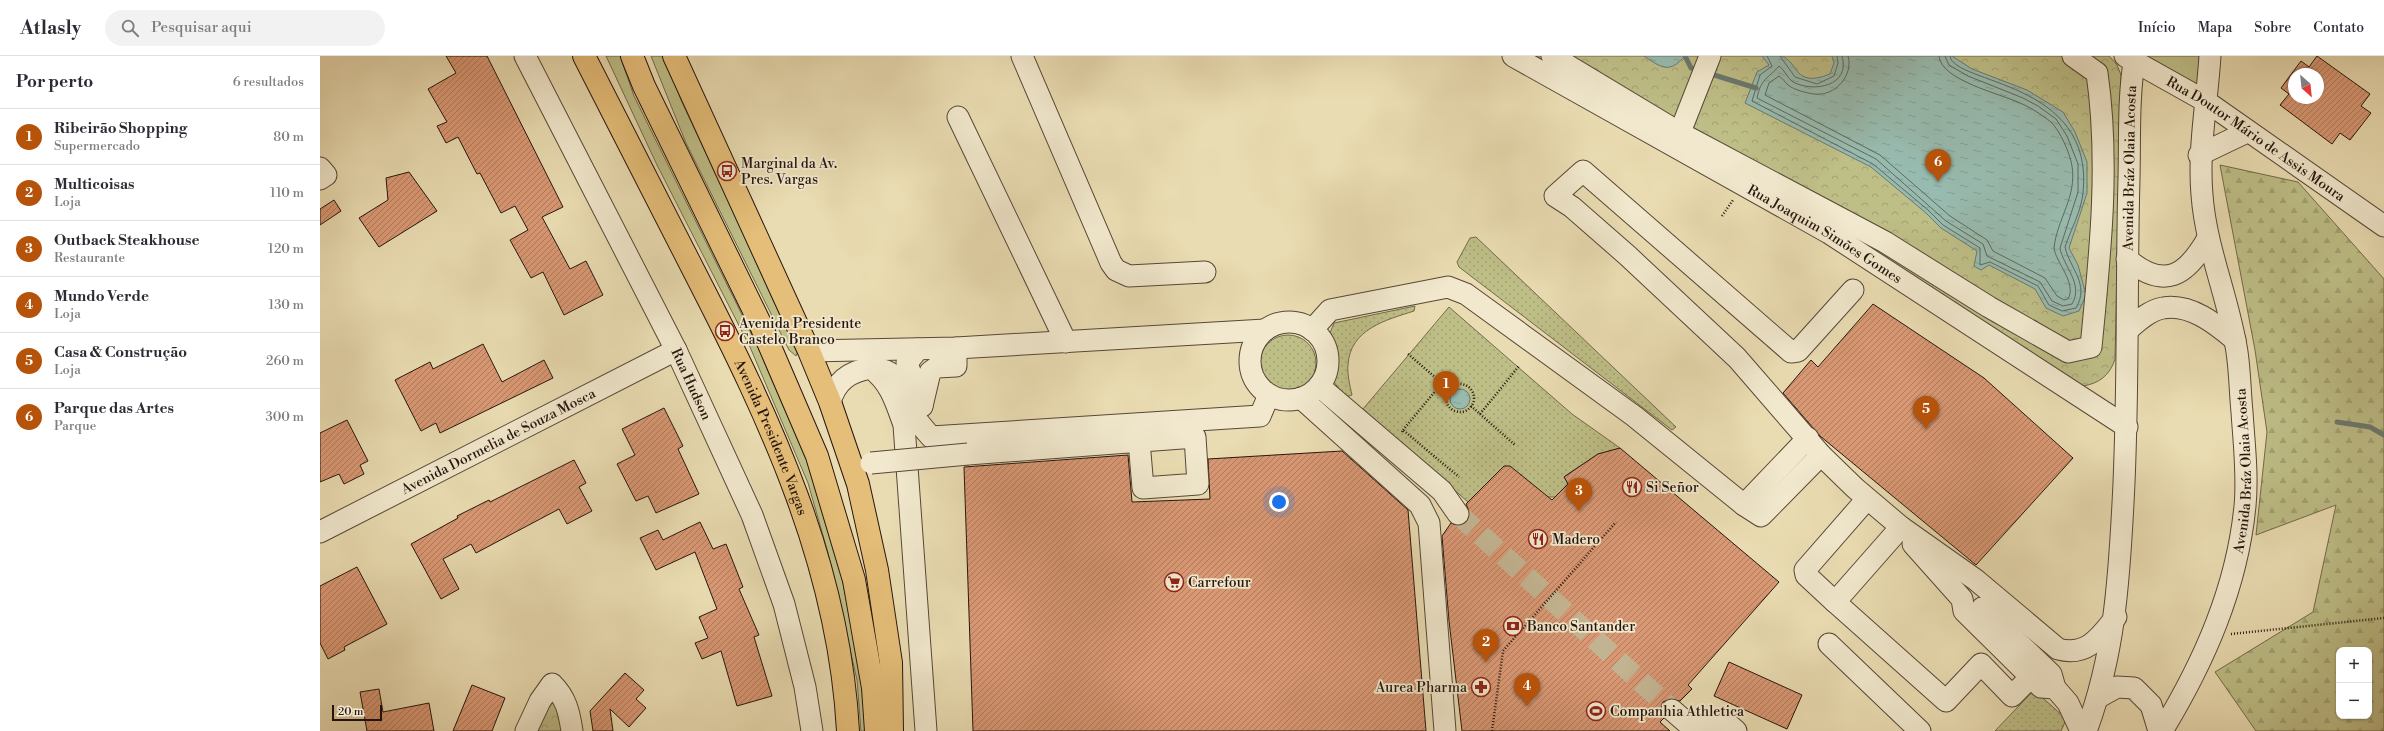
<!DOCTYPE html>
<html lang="pt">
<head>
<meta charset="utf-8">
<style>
	:root { --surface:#fff; --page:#f2f2f3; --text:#2b2b33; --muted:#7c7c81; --line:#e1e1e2; --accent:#b45309 }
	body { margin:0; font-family:"Libre Bodoni",serif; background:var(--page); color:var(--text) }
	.controls { position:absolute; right:12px; bottom:12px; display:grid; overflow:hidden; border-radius:8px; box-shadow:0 1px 3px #0004 }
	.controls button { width:36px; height:36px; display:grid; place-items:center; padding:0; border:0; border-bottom:1px solid var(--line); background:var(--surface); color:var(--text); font:20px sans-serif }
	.compass { position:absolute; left:1968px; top:12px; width:36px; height:36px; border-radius:50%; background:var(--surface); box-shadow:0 1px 3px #0004; rotate:153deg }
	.scale { position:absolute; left:12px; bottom:10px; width:50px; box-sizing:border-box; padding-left:4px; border:2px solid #26150e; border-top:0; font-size:11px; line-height:14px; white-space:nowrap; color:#26150e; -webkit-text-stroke:3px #f1e8cd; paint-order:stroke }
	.you { position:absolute; left:959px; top:446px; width:14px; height:14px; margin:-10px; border:3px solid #fff; border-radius:50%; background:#1a73e8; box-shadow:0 0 0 6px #1a73e833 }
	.badge { display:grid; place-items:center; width:26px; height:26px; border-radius:50%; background:var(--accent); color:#fff; font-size:13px; font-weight:700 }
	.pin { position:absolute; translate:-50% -33px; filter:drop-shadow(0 1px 2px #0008) }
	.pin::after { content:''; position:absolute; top:21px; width:14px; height:12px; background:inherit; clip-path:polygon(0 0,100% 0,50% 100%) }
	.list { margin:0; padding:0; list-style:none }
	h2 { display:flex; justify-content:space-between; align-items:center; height:52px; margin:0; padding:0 16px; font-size:17px }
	h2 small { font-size:13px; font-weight:400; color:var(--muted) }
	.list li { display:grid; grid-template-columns:26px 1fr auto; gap:12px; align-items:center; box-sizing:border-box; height:56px; padding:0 16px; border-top:1px solid var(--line) }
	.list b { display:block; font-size:15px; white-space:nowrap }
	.list p { margin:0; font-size:13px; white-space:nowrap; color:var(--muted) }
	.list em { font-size:13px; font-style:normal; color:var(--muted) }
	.icon { flex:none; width:22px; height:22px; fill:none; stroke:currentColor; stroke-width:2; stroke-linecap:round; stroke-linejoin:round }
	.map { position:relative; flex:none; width:2064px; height:675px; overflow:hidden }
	header { display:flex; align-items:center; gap:24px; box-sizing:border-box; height:56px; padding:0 20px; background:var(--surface); border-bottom:1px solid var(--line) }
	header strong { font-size:19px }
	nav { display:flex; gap:22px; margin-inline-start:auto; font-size:14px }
	.search { width:280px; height:36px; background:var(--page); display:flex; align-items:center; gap:10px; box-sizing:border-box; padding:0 14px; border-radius:22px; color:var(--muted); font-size:15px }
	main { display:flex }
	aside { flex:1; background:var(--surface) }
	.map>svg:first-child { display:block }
</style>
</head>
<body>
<header>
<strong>Atlasly</strong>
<div class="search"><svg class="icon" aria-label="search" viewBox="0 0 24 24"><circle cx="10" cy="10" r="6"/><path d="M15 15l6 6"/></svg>Pesquisar aqui</div>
<nav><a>Início</a><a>Mapa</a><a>Sobre</a><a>Contato</a></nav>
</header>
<main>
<aside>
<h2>Por perto<small>6 resultados</small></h2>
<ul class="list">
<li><span class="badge">1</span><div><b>Ribeirão Shopping</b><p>Supermercado</p></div><em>80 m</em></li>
<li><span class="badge">2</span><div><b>Multicoisas</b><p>Loja</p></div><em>110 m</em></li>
<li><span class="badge">3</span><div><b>Outback Steakhouse</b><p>Restaurante</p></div><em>120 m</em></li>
<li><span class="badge">4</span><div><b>Mundo Verde</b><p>Loja</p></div><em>130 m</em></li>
<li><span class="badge">5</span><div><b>Casa &amp; Construção</b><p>Loja</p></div><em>260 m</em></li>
<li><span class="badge">6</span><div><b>Parque das Artes</b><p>Parque</p></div><em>300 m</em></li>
</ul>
</aside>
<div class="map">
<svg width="2064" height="675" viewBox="0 0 2064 675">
	<defs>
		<pattern id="forest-firs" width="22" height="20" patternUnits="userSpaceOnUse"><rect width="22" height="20" fill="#bebe87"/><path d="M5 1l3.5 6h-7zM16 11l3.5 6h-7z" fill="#a3a273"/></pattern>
		<pattern id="park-crowns" width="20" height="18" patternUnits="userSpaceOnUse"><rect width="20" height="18" fill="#bebe87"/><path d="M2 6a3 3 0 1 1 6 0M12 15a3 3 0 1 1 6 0" fill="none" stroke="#a3a273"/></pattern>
		<pattern id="garden-dots" width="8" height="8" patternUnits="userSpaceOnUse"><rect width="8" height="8" fill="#bebe87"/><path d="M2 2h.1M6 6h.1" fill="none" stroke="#a3a273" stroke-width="1.8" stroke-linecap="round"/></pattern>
		<pattern id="water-ripples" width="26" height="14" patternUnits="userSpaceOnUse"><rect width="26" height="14" fill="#98bbaf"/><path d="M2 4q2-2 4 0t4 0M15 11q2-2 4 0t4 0" fill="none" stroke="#83a095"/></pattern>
		<pattern id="building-hatch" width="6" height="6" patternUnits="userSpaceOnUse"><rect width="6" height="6" fill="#d99874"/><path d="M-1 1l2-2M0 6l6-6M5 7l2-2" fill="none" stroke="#b07b5e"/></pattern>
	</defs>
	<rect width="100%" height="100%" fill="#eadcb2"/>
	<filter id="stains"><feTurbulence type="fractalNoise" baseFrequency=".005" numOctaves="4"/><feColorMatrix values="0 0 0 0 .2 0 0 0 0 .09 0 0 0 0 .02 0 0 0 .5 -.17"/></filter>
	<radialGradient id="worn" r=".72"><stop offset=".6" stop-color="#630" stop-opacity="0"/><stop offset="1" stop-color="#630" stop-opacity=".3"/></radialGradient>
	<!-- grass -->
	<g fill="#bebe87" stroke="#726a4a">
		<polygon points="286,0 300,0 314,40 465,346 494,421 521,517 547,652 548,675 541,675 537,624 508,497 488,427 430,291 337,109"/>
		<polygon points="331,0 344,0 361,44 478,295 476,300 469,294 366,87"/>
		<polygon points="1815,0 1892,0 1887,46"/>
	</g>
	<!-- forest -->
	<path fill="url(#forest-firs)" stroke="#726a4a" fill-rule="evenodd" d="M1900,109L1978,126L2064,223V675H1936L1895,616L1993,556L2016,449L1936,479L1947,376L1935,294ZM2019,594H2049V660H2019Z"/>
	<!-- park -->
	<g fill="url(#park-crowns)" stroke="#726a4a">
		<path d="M1216,0H1789L1797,9L1801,19L1795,303C1790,319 1779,328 1762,330L1358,81Z"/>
		<polygon points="233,634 246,675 212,675"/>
	</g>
	<!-- garden -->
	<g fill="url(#garden-dots)" stroke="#726a4a">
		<polygon points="1156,181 1356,371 1352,374 1139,211 1137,206 1150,182"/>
		<path d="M1095,250L1094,255C1066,264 1030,273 1028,309C1027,318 1030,330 1032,339L1025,341L1014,326L1016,292L1010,277L1014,267Z"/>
		<polygon points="1129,251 1252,358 1300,392 1278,398 1245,420 1248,428 1235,441 1228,441 1185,410 1148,446 1043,353"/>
		<circle cx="968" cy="307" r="28"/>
		<polygon points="1714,634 1744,661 1745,666 1741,675 1675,675"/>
	</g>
	<!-- water -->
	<g fill="url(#water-ripples)" stroke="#6a796f">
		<path d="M1324,0H1365C1349,18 1342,12 1324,0Z"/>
		<path d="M1442,0C1448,0 1456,0 1461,0C1479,5 1473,33 1510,18L1514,7L1512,0H1632L1652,13L1707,34L1743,56L1755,76L1767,106V137L1749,192L1758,209L1766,239L1759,255L1743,260L1726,252L1715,233L1669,209L1661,214L1654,210L1657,195L1621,172L1606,157L1551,111L1425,47L1437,16L1449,9Z"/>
		<circle cx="1140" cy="343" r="10"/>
	</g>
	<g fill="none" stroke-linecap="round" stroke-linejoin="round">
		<!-- shore -->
		<g stroke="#5f685e" stroke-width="1">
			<path d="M1447,0L1452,10L1440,19L1432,45L1553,108L1608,154L1623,169L1660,192V209L1670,206L1718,230L1729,249L1742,255L1756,252C1770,228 1750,213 1745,191C1751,173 1761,156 1763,137C1775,23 1633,29 1630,0"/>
			<polyline points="1460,0 1475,21 1497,28 1514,20 1518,7 1517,0"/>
			<path d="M1522,0C1531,30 1494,37 1473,26C1467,22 1465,14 1459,10C1448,23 1441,22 1437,42L1556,103L1626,165L1663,188L1667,200L1720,226L1732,245L1743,250L1752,248C1764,228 1743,210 1740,192L1758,136V108L1747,80L1736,63L1718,50L1703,42L1648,20L1629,9L1625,0"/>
			<path d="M1528,0C1534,19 1515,41 1494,38C1487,37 1474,34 1468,29C1465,26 1463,23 1459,20L1449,27L1445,39L1560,99L1630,160L1667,184L1673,195L1725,222L1737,240L1744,244L1748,243C1757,227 1736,207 1734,192C1737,163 1757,141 1752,110C1750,97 1740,75 1731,66C1722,59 1710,51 1700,47C1681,38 1620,24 1619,0"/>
		</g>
		<!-- stream -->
		<g stroke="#6a796f" stroke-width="5">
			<polyline points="1365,0 1371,12 1375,13"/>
			<polyline points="1391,18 1436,32"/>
			<polyline points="2017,366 2050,371 2064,379"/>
		</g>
	</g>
	<!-- building -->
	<g fill="url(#building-hatch)" stroke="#26150e" fill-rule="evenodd">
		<polygon points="126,0 167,0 243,151 222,161 250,213 266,205 283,239 244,259 223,216 211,222 190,184 208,174 195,150 181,157 160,117 157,118 138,81 126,87 117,70 127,66 108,33 136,17"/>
		<path d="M1997,0L2050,38L2041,50L2051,57L2030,84L2020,77L2012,88L1960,49L1969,38L1961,32L1981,5L1989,11ZM1974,18H1998V42H1974Z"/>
		<polygon points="89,116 117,155 59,191 39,162 68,144 66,122"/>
		<polygon points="14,144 21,155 0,169 0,153"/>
		<polygon points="1553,248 1664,322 1753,402 1656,509 1500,380 1463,337 1491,304 1498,311"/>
		<polygon points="163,288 182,326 224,304 233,322 120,377 116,367 101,375 75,324 110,306 113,313"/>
		<polygon points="344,352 363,390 358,393 379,438 336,457 328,440 316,445 297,408 315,399 302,373"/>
		<polygon points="27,364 48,405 40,409 44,418 24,428 19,418 0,426 0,377"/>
		<polygon points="1300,392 1459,526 1368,629 1372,633 1360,645 1349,643 1343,646 1340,652 1344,662 1340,666 1350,675 1142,675 1129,565 1122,480 1131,467 1139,470 1145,468 1150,457 1146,448 1184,410 1190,410 1232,444 1248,428 1244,421 1278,398"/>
		<polygon points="1022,395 1088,454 1106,675 653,675 644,411 808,399 812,446 890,443 888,403"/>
		<polygon points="254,404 266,427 259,431 272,455 247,468 239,453 156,497 151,488 123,503 139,533 121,543 91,488 138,462 137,460 169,444 170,446"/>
		<polygon points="380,466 393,493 406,488 423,531 419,533 439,579 434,581 452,640 417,650 401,595 382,603 375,587 388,582 379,561 397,553 375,496 336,514 320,482 338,474 343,484"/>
		<polygon points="37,511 67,568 24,591 25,594 8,603 0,587 0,530"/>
		<polygon points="1409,606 1482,639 1467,673 1394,640"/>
		<polygon points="305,617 324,634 316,643 326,652 309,671 290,653 293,675 273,675 270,655"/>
		<polygon points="152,629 185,642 172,675 133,675"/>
		<polygon points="59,633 63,656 109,647 114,675 47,675 40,636"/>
	</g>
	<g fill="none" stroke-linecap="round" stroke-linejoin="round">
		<!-- minor-tunnel -->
		<polyline stroke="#c3b491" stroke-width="21" stroke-dasharray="21 10" stroke-linecap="butt" points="1138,458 1352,654"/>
		<!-- minor casing -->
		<g stroke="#574737" stroke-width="23">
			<g id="minor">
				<path id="s1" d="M205,0L356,294L432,459L464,548L485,631L492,675"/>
				<polyline points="702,0 791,207 796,214 809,220 885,216"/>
				<path id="s2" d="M1193,0L1509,177L1807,371"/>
				<path d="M1232,0L1360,77L1565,186L1669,251L1748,296L1771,291C1780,199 1790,108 1777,17L1753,0"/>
				<path id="s3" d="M1805,0L1887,46L2064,170"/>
				<polyline points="638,61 746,286"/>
				<polyline points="1355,89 1390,0"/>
				<polyline points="1879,99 1927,76"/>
				<polyline points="0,112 6,119 0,123"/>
				<path d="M1807,203C1845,235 1867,219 1888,182"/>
				<path d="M1533,234L1478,295L1471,296L1263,115L1235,140L1252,151L1308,200L1417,302L1501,399L1535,432L1581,471L1656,524L1738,593C1767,601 1780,581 1796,561"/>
				<circle cx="969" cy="305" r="39"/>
				<path d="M1809,273C1818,265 1830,254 1843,252C1870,247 1896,268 1915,284"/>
				<polyline points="992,274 1010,254 1128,231 1146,238 1314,360 1424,449 1441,460 1501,399"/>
				<polyline points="598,293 587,307 602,350"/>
				<polyline points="489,295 636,292 945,274"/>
				<path d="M551,312C585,314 576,334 591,356C597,365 604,373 611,381L940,360L949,339"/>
				<polyline points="999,330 1122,435 1138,458"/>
				<polyline points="981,342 1100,449 1109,467 1125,675"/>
				<path d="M510,346C516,325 530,315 551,312C571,327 576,347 584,369L606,675"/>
				<polyline points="585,367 590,355 602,350 610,316 617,311 636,310 636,292"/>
				<polyline points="648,398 875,381 878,428 823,432 819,385"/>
				<polyline points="1424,449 1488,382"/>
				<polyline points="1581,471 1515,546 1626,645 1661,608 1692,640 1711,621"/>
				<path id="s4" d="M0,476L356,294"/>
				<polyline points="1593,488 1642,543 1644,555 1721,631 1735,632 1748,647 1761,675"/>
				<polyline points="1515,546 1486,519 1485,514 1547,443"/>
				<polyline points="1662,552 1731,618 1735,632"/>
				<polyline points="1509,588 1600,675"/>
				<polyline points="1779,641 1797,631 1814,632 1831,649 1839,675"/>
				<polyline points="1352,654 1376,675"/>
				<polyline points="1372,671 1408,668 1416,675"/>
				<path d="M206,675L220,645L232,628C246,642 249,655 252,675"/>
				<path id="s5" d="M1766,675C1794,601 1799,525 1803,447C1809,339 1806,231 1809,123C1810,82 1808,40 1815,0"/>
				<path id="s6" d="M1842,675C1884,606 1917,532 1925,450C1928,419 1924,387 1922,356C1920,336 1920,316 1917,296C1909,243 1886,193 1882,139C1878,93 1887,47 1890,0"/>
			</g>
		</g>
		<!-- major casing -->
		<g stroke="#26150e" stroke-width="24">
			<g id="major">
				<path id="s7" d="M264,0C301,73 339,146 376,219C451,365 519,509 528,675"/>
				<polyline points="312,0 324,30 439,265 497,400 534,524 553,632 556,675"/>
				<polyline points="354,0 489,295 510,346 538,428 557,514 571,607 572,675"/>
			</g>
		</g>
		<!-- path -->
		<g stroke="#26150e" stroke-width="2.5" stroke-dasharray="1 2" stroke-linecap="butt">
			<polyline points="1402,160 1413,144"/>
			<polyline points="1088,298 1129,333"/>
			<circle cx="1140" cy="342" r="14"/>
			<polyline points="1151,350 1195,389"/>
			<polyline points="1160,358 1199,310"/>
			<polyline points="1083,374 1122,327"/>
			<polyline points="1082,376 1083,374 1139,421"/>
			<polyline points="1911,578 2064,562"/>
			<polyline points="1172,675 1183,595 1296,466"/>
		</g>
		<!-- minor -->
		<use href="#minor" stroke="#f1e8cd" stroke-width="21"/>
		<!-- major -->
		<use href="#major" stroke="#e5be79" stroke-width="22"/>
		<!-- minor-bridge casing -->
		<g stroke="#574737" stroke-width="23" stroke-linecap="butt">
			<polyline id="minor-bridge" points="551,407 648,398"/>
		</g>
		<!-- minor-bridge -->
		<use href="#minor-bridge" stroke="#f1e8cd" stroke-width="21"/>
	</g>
	<!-- icons -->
	<defs>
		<g id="bus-ring" transform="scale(1)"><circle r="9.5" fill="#f1e8cd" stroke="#8f2418" stroke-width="1.5"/><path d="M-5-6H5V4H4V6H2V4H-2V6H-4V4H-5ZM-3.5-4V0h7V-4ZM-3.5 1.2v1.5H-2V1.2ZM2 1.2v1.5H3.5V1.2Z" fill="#8f2418"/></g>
		<g id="restaurant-ring" transform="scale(1)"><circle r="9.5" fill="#f1e8cd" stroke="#8f2418" stroke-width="1.5"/><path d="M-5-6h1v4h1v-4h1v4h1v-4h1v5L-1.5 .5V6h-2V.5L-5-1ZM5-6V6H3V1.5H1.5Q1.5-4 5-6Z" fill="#8f2418"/></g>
		<g id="supermarket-ring" transform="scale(1)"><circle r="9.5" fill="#f1e8cd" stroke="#8f2418" stroke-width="1.5"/><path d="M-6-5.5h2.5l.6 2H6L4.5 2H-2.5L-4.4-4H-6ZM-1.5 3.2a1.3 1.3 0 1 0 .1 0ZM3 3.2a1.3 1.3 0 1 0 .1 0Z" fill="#8f2418"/></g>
		<g id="bank-ring" transform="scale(1)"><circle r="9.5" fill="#f1e8cd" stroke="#8f2418" stroke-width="1.5"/><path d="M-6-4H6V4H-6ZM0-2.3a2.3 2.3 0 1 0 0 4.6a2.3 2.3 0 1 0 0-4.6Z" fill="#8f2418"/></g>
		<g id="pharmacy-ring" transform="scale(1)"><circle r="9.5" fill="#f1e8cd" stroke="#8f2418" stroke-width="1.5"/><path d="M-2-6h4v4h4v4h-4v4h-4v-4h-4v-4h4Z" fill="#8f2418"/></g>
		<g id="stadium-ring" transform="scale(1)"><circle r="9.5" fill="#f1e8cd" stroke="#8f2418" stroke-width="1.5"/><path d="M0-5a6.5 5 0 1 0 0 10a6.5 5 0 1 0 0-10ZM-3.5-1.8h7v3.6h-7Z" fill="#8f2418"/></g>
	</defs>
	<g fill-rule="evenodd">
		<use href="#bus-ring" x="407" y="115"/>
		<use href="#bus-ring" x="405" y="275"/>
		<use href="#restaurant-ring" x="1312" y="431"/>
		<use href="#restaurant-ring" x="1218" y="483"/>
		<use href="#supermarket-ring" x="854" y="526"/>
		<use href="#bank-ring" x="1193" y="570"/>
		<use href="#pharmacy-ring" x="1161" y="631"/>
		<use href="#stadium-ring" x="1276" y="655"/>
	</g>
	<g text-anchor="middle" stroke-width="3.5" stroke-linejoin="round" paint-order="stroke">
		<!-- street labels -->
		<g font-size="14" fill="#26150e" stroke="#f1e8cd">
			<text dy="5" stroke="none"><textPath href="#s3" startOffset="155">Rua Doutor Mário de Assis Moura</textPath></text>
			<text dy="5" stroke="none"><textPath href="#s5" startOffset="567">Avenida Bráz Olaia Acosta</textPath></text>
			<text dy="5" stroke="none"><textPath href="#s2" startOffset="359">Rua Joaquim Simões Gomes</textPath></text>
			<text dy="5" stroke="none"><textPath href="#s1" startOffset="368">Rua Hudson</textPath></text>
			<text dy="5" stroke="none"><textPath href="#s7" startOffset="425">Avenida Presidente Vargas</textPath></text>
			<text dy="5" stroke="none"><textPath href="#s4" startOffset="200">Avenida Dormelia de Souza Mosca</textPath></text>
			<text dy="5" stroke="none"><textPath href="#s6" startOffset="277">Avenida Bráz Olaia Acosta</textPath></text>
		</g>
		<!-- poi labels -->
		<g font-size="14" fill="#26150e" stroke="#f1e8cd" text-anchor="start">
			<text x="421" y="112">Marginal da Av.<tspan x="421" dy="16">Pres. Vargas</tspan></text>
			<text x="419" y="272">Avenida Presidente<tspan x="419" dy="16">Castelo Branco</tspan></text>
			<text x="1326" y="436">Si Señor</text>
			<text x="1232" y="488">Madero</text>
			<text x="868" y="531">Carrefour</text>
			<text x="1207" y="575">Banco Santander</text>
			<text x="1147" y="636" text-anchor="end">Aurea Pharma</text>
			<text x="1290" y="660">Companhia Athletica</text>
		</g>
	</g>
	<rect width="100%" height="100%" filter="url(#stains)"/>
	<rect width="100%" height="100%" fill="url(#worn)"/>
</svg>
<div class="controls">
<button>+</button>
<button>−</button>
</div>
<svg class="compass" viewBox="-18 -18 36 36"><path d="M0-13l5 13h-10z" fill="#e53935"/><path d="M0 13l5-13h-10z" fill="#7c7c81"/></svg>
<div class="scale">20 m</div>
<div class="you"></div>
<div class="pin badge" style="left:1126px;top:348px">1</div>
<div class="pin badge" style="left:1166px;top:606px">2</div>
<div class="pin badge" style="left:1259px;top:455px">3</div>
<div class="pin badge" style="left:1207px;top:650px">4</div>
<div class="pin badge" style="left:1606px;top:373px">5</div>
<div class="pin badge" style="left:1618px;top:126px">6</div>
</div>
</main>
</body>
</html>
